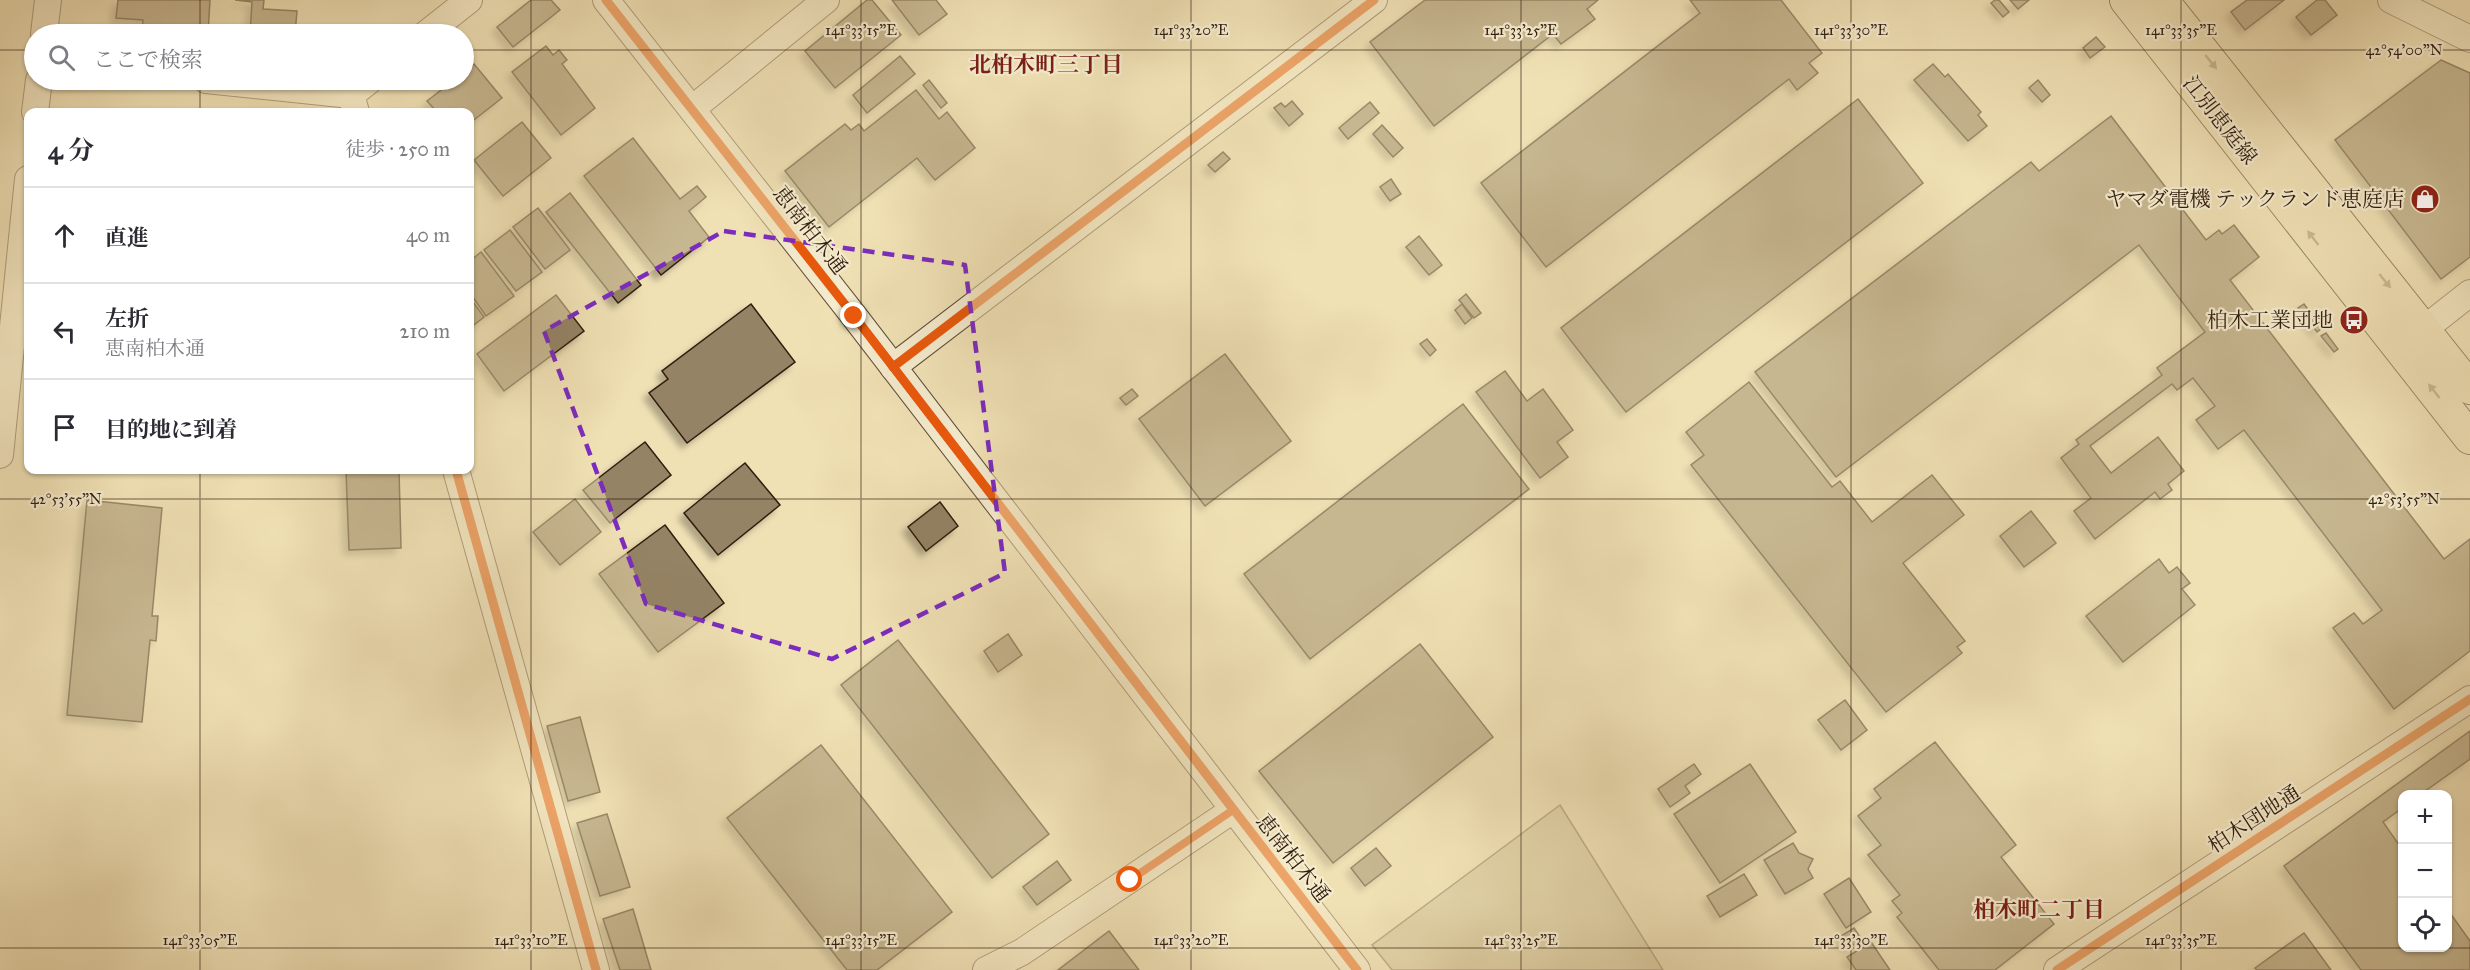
<!DOCTYPE html>
<html lang="ja">
<head>
<meta charset="utf-8">
<style>
	:root { --surface:#fff; --page:#f7f7f7; --text:#2b2b33; --muted:#7c7c81; --line:#e1e1e2 }
	body { margin:0; font-family:"IM FELL Great Primer","Noto Serif JP",serif; background:var(--page); color:var(--text) }
	.controls { position:absolute; right:18px; bottom:18px; display:grid; overflow:hidden; border-radius:12px; box-shadow:0 2px 4px #0004 }
	.controls button { width:54px; height:54px; display:grid; place-items:center; padding:0; border:0; border-bottom:2px solid var(--line); background:var(--surface); color:var(--text); font:30px sans-serif }
	.stop { position:absolute; width:18px; height:18px; margin:-14px; border:4px solid #ea580c; border-radius:50%; background:#fff }
	.stop.end { background:#ea580c; border-color:#fff; box-shadow:0 2px 6px #0008 }
	.list { margin:0; padding:0; list-style:none }
	h2 { display:flex; justify-content:space-between; align-items:center; height:78px; margin:0; padding:0 24px; font-size:26px }
	h2 small { font-size:20px; font-weight:400; color:var(--muted) }
	.list li { display:grid; grid-template-columns:39px 1fr auto; gap:18px; align-items:center; box-sizing:border-box; height:96px; padding:0 24px; border-top:2px solid var(--line) }
	.list b { display:block; font-size:22px; white-space:nowrap }
	.list p { margin:0; font-size:20px; white-space:nowrap; color:var(--muted) }
	.list em { font-size:20px; font-style:normal; color:var(--muted) }
	.icon { flex:none; width:33px; height:33px; fill:none; stroke:currentColor; stroke-width:2; stroke-linecap:round; stroke-linejoin:round }
	.map { position:relative; flex:none; width:2470px; height:970px; overflow:hidden }
	.search { position:absolute; background:var(--surface); box-shadow:0 2px 4px #0004; left:24px; top:24px; width:450px; height:66px; display:flex; align-items:center; gap:15px; box-sizing:border-box; padding:0 21px; border-radius:33px; color:var(--muted); font-size:22px }
	.panel { position:absolute; background:var(--surface); box-shadow:0 2px 4px #0004; left:24px; top:108px; width:450px; height:366px; border-radius:12px }
	.map>svg:first-child { display:block }
</style>
</head>
<body>
<div class="map">
<svg width="2470" height="970" viewBox="0 0 2470 970">
	<defs>
		<filter id="shadow"><feDropShadow dx="-5.5" dy="5.5" stdDeviation="3" flood-color="#0004"/></filter>
	</defs>
	<rect width="100%" height="100%" fill="#f0e1b5"/>
	<filter id="stains"><feTurbulence type="fractalNoise" baseFrequency=".00333" numOctaves="4"/><feColorMatrix values="0 0 0 0 .2 0 0 0 0 .09 0 0 0 0 .02 0 0 0 .5 -.17"/></filter>
	<radialGradient id="worn" r=".72"><stop offset=".6" stop-color="#630" stop-opacity="0"/><stop offset="1" stop-color="#630" stop-opacity=".3"/></radialGradient>
	<!-- green -->
	<polygon fill="#d0c099" stroke="#806e54" stroke-width="1.5" points="1560,805 1663,970 1392,970 1372,945"/>
	<!-- building -->
	<g fill="#948365" stroke="#311d0e" stroke-width="1.5" filter="url(#shadow)">
		<polygon points="118,0 210,0 208,34 142,34 143,20 116,18"/>
		<polygon points="235,0 264,0 263,9 297,11 295,34 250,34 252,2"/>
		<polygon points="531,0 551,0 560,10 513,47 497,27"/>
		<polygon points="867,0 872,0 901,35 835,88 805,51"/>
		<polygon points="892,0 936,0 947,14 919,35"/>
		<polygon points="1425,0 1598,0 1587,9 1595,19 1561,44 1553,34 1434,126 1370,42"/>
		<polygon points="1690,0 1781,0 1822,53 1809,63 1818,73 1797,90 1789,79 1546,267 1481,183 1700,13"/>
		<polygon points="1995,0 1999,0 2009,12 2003,17 1991,3"/>
		<polygon points="2010,0 2029,0 2018,9"/>
		<polygon points="2247,0 2284,0 2245,30 2231,12"/>
		<polygon points="2317,0 2325,0 2337,15 2311,35 2296,17"/>
		<polygon points="2096,37 2105,47 2090,58 2083,48"/>
		<polygon points="546,46 553,55 559,50 567,60 562,64 595,108 561,135 512,72"/>
		<polygon points="900,56 915,74 867,113 853,95"/>
		<polygon points="2441,60 2470,73 2470,257 2441,279 2335,140"/>
		<polygon points="474,64 502,98 470,123 470,112 437,112 427,101 454,80 464,80 464,72"/>
		<polygon points="1933,64 1945,77 1948,74 1981,112 1978,115 1987,126 1968,141 1914,80"/>
		<polygon points="929,80 947,103 941,108 923,85"/>
		<polygon points="2038,80 2050,95 2042,102 2029,88"/>
		<polygon points="916,90 939,119 947,112 975,148 935,180 917,158 829,227 785,171 845,124 851,130 859,124 864,131"/>
		<polygon points="1858,99 1923,183 1626,412 1561,328"/>
		<polygon points="1292,101 1303,114 1289,126 1274,108 1281,103 1285,107"/>
		<polygon points="1370,102 1379,113 1348,139 1339,128"/>
		<polygon points="2111,116 2206,240 2219,230 2222,234 2234,225 2259,257 2230,280 2444,559 2470,539 2470,651 2394,709 2333,628 2354,613 2363,624 2382,610 2244,430 2218,449 2196,420 2215,406 2193,378 2177,390 2172,384 2090,446 2111,473 2158,437 2184,471 2168,484 2172,490 2160,499 2155,492 2095,539 2074,511 2091,498 2061,458 2079,444 2076,440 2162,375 2157,368 2205,332 2139,245 1836,477 1755,372 2031,162 2039,171"/>
		<polygon points="522,122 551,158 503,196 474,160"/>
		<polygon points="1382,125 1403,148 1393,157 1373,134"/>
		<polygon points="633,138 680,199 697,186 706,197 689,211 709,237 661,275 584,176"/>
		<polygon points="1223,152 1230,159 1215,172 1208,165"/>
		<polygon points="1391,179 1401,194 1390,201 1380,187"/>
		<polygon points="570,193 641,285 618,303 546,212"/>
		<polygon points="538,208 570,250 545,269 513,227"/>
		<polygon points="510,230 542,272 516,291 484,250"/>
		<polygon points="1419,236 1442,265 1429,275 1406,247"/>
		<polygon points="481,252 514,296 486,316 470,293 470,261"/>
		<polygon points="1466,294 1481,313 1474,318 1459,300"/>
		<polygon points="556,295 584,331 504,391 477,354"/>
		<polygon points="470,298 484,317 470,328"/>
		<polygon points="751,304 795,362 687,443 649,393 668,379 662,371"/>
		<polygon points="1462,304 1472,318 1465,324 1455,310"/>
		<polygon points="2304,304 2322,328 2317,332 2298,308"/>
		<polygon points="2326,333 2338,349 2334,352 2321,336"/>
		<polygon points="1427,339 1436,350 1430,356 1420,344"/>
		<polygon points="1225,354 1291,441 1205,506 1139,419"/>
		<polygon points="1505,371 1527,401 1543,389 1573,430 1557,442 1568,457 1540,478 1476,392"/>
		<polygon points="1749,382 1832,487 1840,481 1872,522 1932,475 1964,515 1903,563 1965,641 1957,647 1962,653 1886,712 1691,465 1704,455 1686,432"/>
		<polygon points="1132,389 1138,396 1126,405 1120,398"/>
		<polygon points="1463,404 1529,489 1310,659 1244,574"/>
		<polygon points="645,442 671,475 610,523 583,490"/>
		<polygon points="745,463 780,505 718,555 684,513"/>
		<polygon points="346,470 399,470 401,548 349,550"/>
		<polygon points="575,499 601,532 560,565 533,532"/>
		<polygon points="87,500 162,508 152,616 158,616 156,641 150,640 142,722 67,715"/>
		<polygon points="940,502 958,526 926,551 908,527"/>
		<polygon points="2031,511 2056,543 2024,567 2000,536"/>
		<polygon points="665,525 724,603 658,652 599,574"/>
		<polygon points="2159,559 2169,573 2177,567 2190,583 2182,589 2195,605 2123,662 2086,616"/>
		<polygon points="1008,634 1022,655 998,672 984,651"/>
		<polygon points="898,640 1049,834 992,878 841,685"/>
		<polygon points="1420,644 1493,737 1333,863 1259,771"/>
		<polygon points="1845,700 1867,730 1841,750 1818,720"/>
		<polygon points="580,717 600,792 568,801 547,726"/>
		<polygon points="2470,731 2470,759 2421,794 2402,794 2402,808 2383,822 2402,849 2402,948 2448,948 2448,910 2470,941 2470,970 2361,970 2284,866"/>
		<polygon points="1935,742 2016,845 2001,857 2054,924 1995,970 1939,970 1897,917 1902,913 1892,901 1900,895 1868,855 1881,845 1858,816 1881,798 1874,789"/>
		<polygon points="821,745 952,912 877,970 847,970 727,818"/>
		<polygon points="1694,764 1701,774 1685,786 1690,793 1670,807 1658,789"/>
		<polygon points="1750,764 1796,832 1720,883 1674,814"/>
		<polygon points="607,814 630,887 600,896 577,823"/>
		<polygon points="1793,843 1799,853 1813,859 1808,869 1813,878 1785,894 1764,860"/>
		<polygon points="1376,848 1391,866 1365,886 1351,868"/>
		<polygon points="1057,861 1071,880 1037,905 1023,887"/>
		<polygon points="1744,874 1757,895 1720,917 1707,896"/>
		<polygon points="1849,878 1871,912 1846,928 1824,894"/>
		<polygon points="633,909 651,970 620,970 603,919"/>
		<polygon points="1854,928 1862,940 1848,948 1841,936"/>
		<polygon points="1109,931 1139,970 1058,970"/>
		<polygon points="2304,933 2331,970 2257,970 2255,968"/>
		<polygon points="1871,942 1890,970 1856,970 1847,957"/>
	</g>
	<g fill="none" stroke-linecap="round" stroke-linejoin="round">
		<!-- minor casing -->
		<g stroke="#614e38" stroke-width="28">
			<g id="minor">
				<polyline points="606,0 854,316 1357,970"/>
				<polyline points="2391,0 2470,39"/>
				<polyline points="44,34 48,0"/>
				<polyline points="426,34 469,0"/>
				<polyline points="206,80 351,95"/>
				<polyline points="692,109 826,0"/>
				<polyline points="35,112 39,80"/>
				<polyline points="356,112 351,95 370,80"/>
				<polyline points="2409,341 2470,293"/>
				<polyline points="893,367 1374,0"/>
				<polyline points="0,455 28,179"/>
				<polyline points="456,470 596,970"/>
				<polyline points="986,970 1022,952 1233,810"/>
				<polyline points="2057,970 2470,699"/>
			</g>
		</g>
		<!-- major casing -->
		<g stroke="#311d0e" stroke-width="34">
			<g id="major">
				<polyline points="2126,0 2470,438"/>
				<polyline points="2162,0 2470,388"/>
			</g>
		</g>
		<!-- minor -->
		<use href="#minor" stroke="#f5eccf" stroke-width="26"/>
		<!-- major -->
		<use href="#major" stroke="#f0e1b5" stroke-width="32"/>
		<!-- cycleway casing -->
		<g stroke="#f5eccf" stroke-width="13">
			<g id="cycleway">
				<polyline points="606,0 854,316 1357,970"/>
				<polyline points="893,367 1374,0"/>
				<polyline points="456,470 596,970"/>
				<polyline points="2057,970 2470,699"/>
			</g>
		</g>
		<!-- cycleway -->
		<use href="#cycleway" stroke="#e8590c" stroke-width="9"/>
	</g>
	<!-- one-way arrows -->
	<defs><path id="oneway-solid" d="M-6-.8H1V-3.2L6.5 0L1 3.2V.8H-6Z" transform="scale(1.5)"/></defs>
	<g fill="#9a896a">
		<use href="#oneway-solid" transform="translate(2211 62) rotate(51)"/>
		<use href="#oneway-solid" transform="translate(2313 238) rotate(-128)"/>
		<use href="#oneway-solid" transform="translate(2385 281) rotate(51)"/>
		<use href="#oneway-solid" transform="translate(2434 391) rotate(-128)"/>
	</g>
	<g fill="none" stroke-linecap="round" stroke-linejoin="round">
		<!-- route -->
		<polyline stroke="#ea580c" stroke-width="8" points="854,316 1233,810 1130,880"/>
	</g>
	<!-- marked area -->
	<path d="M0 0H2470V970H0ZM724,231L965,265L1005,573L832,659L646,604L544,331Z" fill="#f0e1b5" fill-opacity=".55" fill-rule="evenodd"/>
	<path fill="none" stroke="#7b2cbf" stroke-width="4.5" stroke-dasharray="12 8" stroke-linejoin="round" d="M724,231L965,265L1005,573L832,659L646,604L544,331Z"/>
	<!-- ticks -->
	<path fill="none" stroke="#311d0e" stroke-width="1.5" stroke-opacity="0.45" d="M200,0V34M531,0V970M861,0V970M1191,0V970M1521,0V970M1851,0V970M2181,0V970M0,50H34M464,50H2470M200,80V112M200,470V970M0,499H2470M0,948H2470"/>
	<!-- icons -->
	<defs>
		<g id="shop-disc" transform="scale(1.5)"><circle r="9.5" fill="#8f2418" stroke="#f5eccf"/><path d="M-5-2.5h2.3a2.7 3.5 0 0 1 5.4 0H5L5.5 6h-11ZM-1.5-2.5h3a1.5 2.3 0 0 0-3 0Z" fill="#fff"/></g>
		<g id="bus-disc" transform="scale(1.5)"><circle r="9.5" fill="#8f2418" stroke="#f5eccf"/><path d="M-5-6H5V4H4V6H2V4H-2V6H-4V4H-5ZM-3.5-4V0h7V-4ZM-3.5 1.2v1.5H-2V1.2ZM2 1.2v1.5H3.5V1.2Z" fill="#fff"/></g>
	</defs>
	<g fill-rule="evenodd">
		<use href="#shop-disc" x="2425" y="199"/>
		<use href="#bus-disc" x="2354" y="320"/>
	</g>
	<g text-anchor="middle" stroke-width="4.5" stroke-linejoin="round" paint-order="stroke">
		<!-- street labels -->
		<g font-size="21" fill="#311d0e" stroke="#f5eccf">
			<text transform="translate(2220 120) rotate(52)" y="7">江別恵庭線</text>
			<text transform="translate(810 230) rotate(52)" y="7">恵南柏木通</text>
			<text transform="translate(2254 819) rotate(-33)" y="7">柏木団地通</text>
			<text transform="translate(1293 858) rotate(52)" y="7">恵南柏木通</text>
		</g>
		<!-- poi labels -->
		<g font-size="21" fill="#311d0e" stroke="#f5eccf" text-anchor="end">
			<text x="2404" y="206">ヤマダ電機 テックランド恵庭店</text>
			<text x="2333" y="327">柏木工業団地</text>
		</g>
		<!-- neighbourhood labels -->
		<g font-size="22" font-weight="bold" fill="#7a1f14" stroke="#f5eccf">
			<text x="1046" y="72">北柏木町三丁目</text>
			<text x="2039" y="917">柏木町二丁目</text>
		</g>
	</g>
	<g font-size="15" text-anchor="middle" fill="#311d0e" stroke="#f5eccf" stroke-width="4.5" stroke-linejoin="round" paint-order="stroke">
		<text x="861" y="35">141°33'15"E</text>
		<text x="1191" y="35">141°33'20"E</text>
		<text x="1521" y="35">141°33'25"E</text>
		<text x="1851" y="35">141°33'30"E</text>
		<text x="2181" y="35">141°33'35"E</text>
		<text x="2404" y="55">42°54'00"N</text>
		<text x="66" y="504">42°53'55"N</text>
		<text x="2404" y="504">42°53'55"N</text>
		<text x="200" y="945">141°33'05"E</text>
		<text x="531" y="945">141°33'10"E</text>
		<text x="861" y="945">141°33'15"E</text>
		<text x="1191" y="945">141°33'20"E</text>
		<text x="1521" y="945">141°33'25"E</text>
		<text x="1851" y="945">141°33'30"E</text>
		<text x="2181" y="945">141°33'35"E</text>
	</g>
	<rect width="100%" height="100%" filter="url(#stains)"/>
	<rect width="100%" height="100%" fill="url(#worn)"/>
</svg>
<div class="controls">
<button>+</button>
<button>−</button>
<button><svg class="icon" aria-label="locate" viewBox="0 0 24 24"><circle cx="12" cy="12" r="6"/><path d="M12 2v4M12 18v4M2 12h4M18 12h4"/></svg></button>
</div>
<div class="stop" style="left:1130px;top:880px"></div>
<div class="stop end" style="left:854px;top:316px"></div>
<div class="search"><svg class="icon" aria-label="search" viewBox="0 0 24 24"><circle cx="10" cy="10" r="6"/><path d="M15 15l6 6"/></svg>ここで検索</div>
<section class="panel">
<h2>4 分<small>徒歩 · 250 m</small></h2>
<ul class="list">
<li><svg class="icon" aria-label="ahead" viewBox="0 0 24 24"><path d="M12 20V5M6 11l6-6 6 6"/></svg><div><b>直進</b></div><em>40 m</em></li>
<li><svg class="icon" aria-label="left" viewBox="0 0 24 24"><path d="M17 20v-9H6M10 6l-5 5 5 5"/></svg><div><b>左折</b><p>恵南柏木通</p></div><em>210 m</em></li>
<li><svg class="icon" aria-label="arrive" viewBox="0 0 24 24"><path d="M6 21V4h12l-3 4 3 4H6"/></svg><div><b>目的地に到着</b></div></li>
</ul>
</section>
</div>
</body>
</html>
